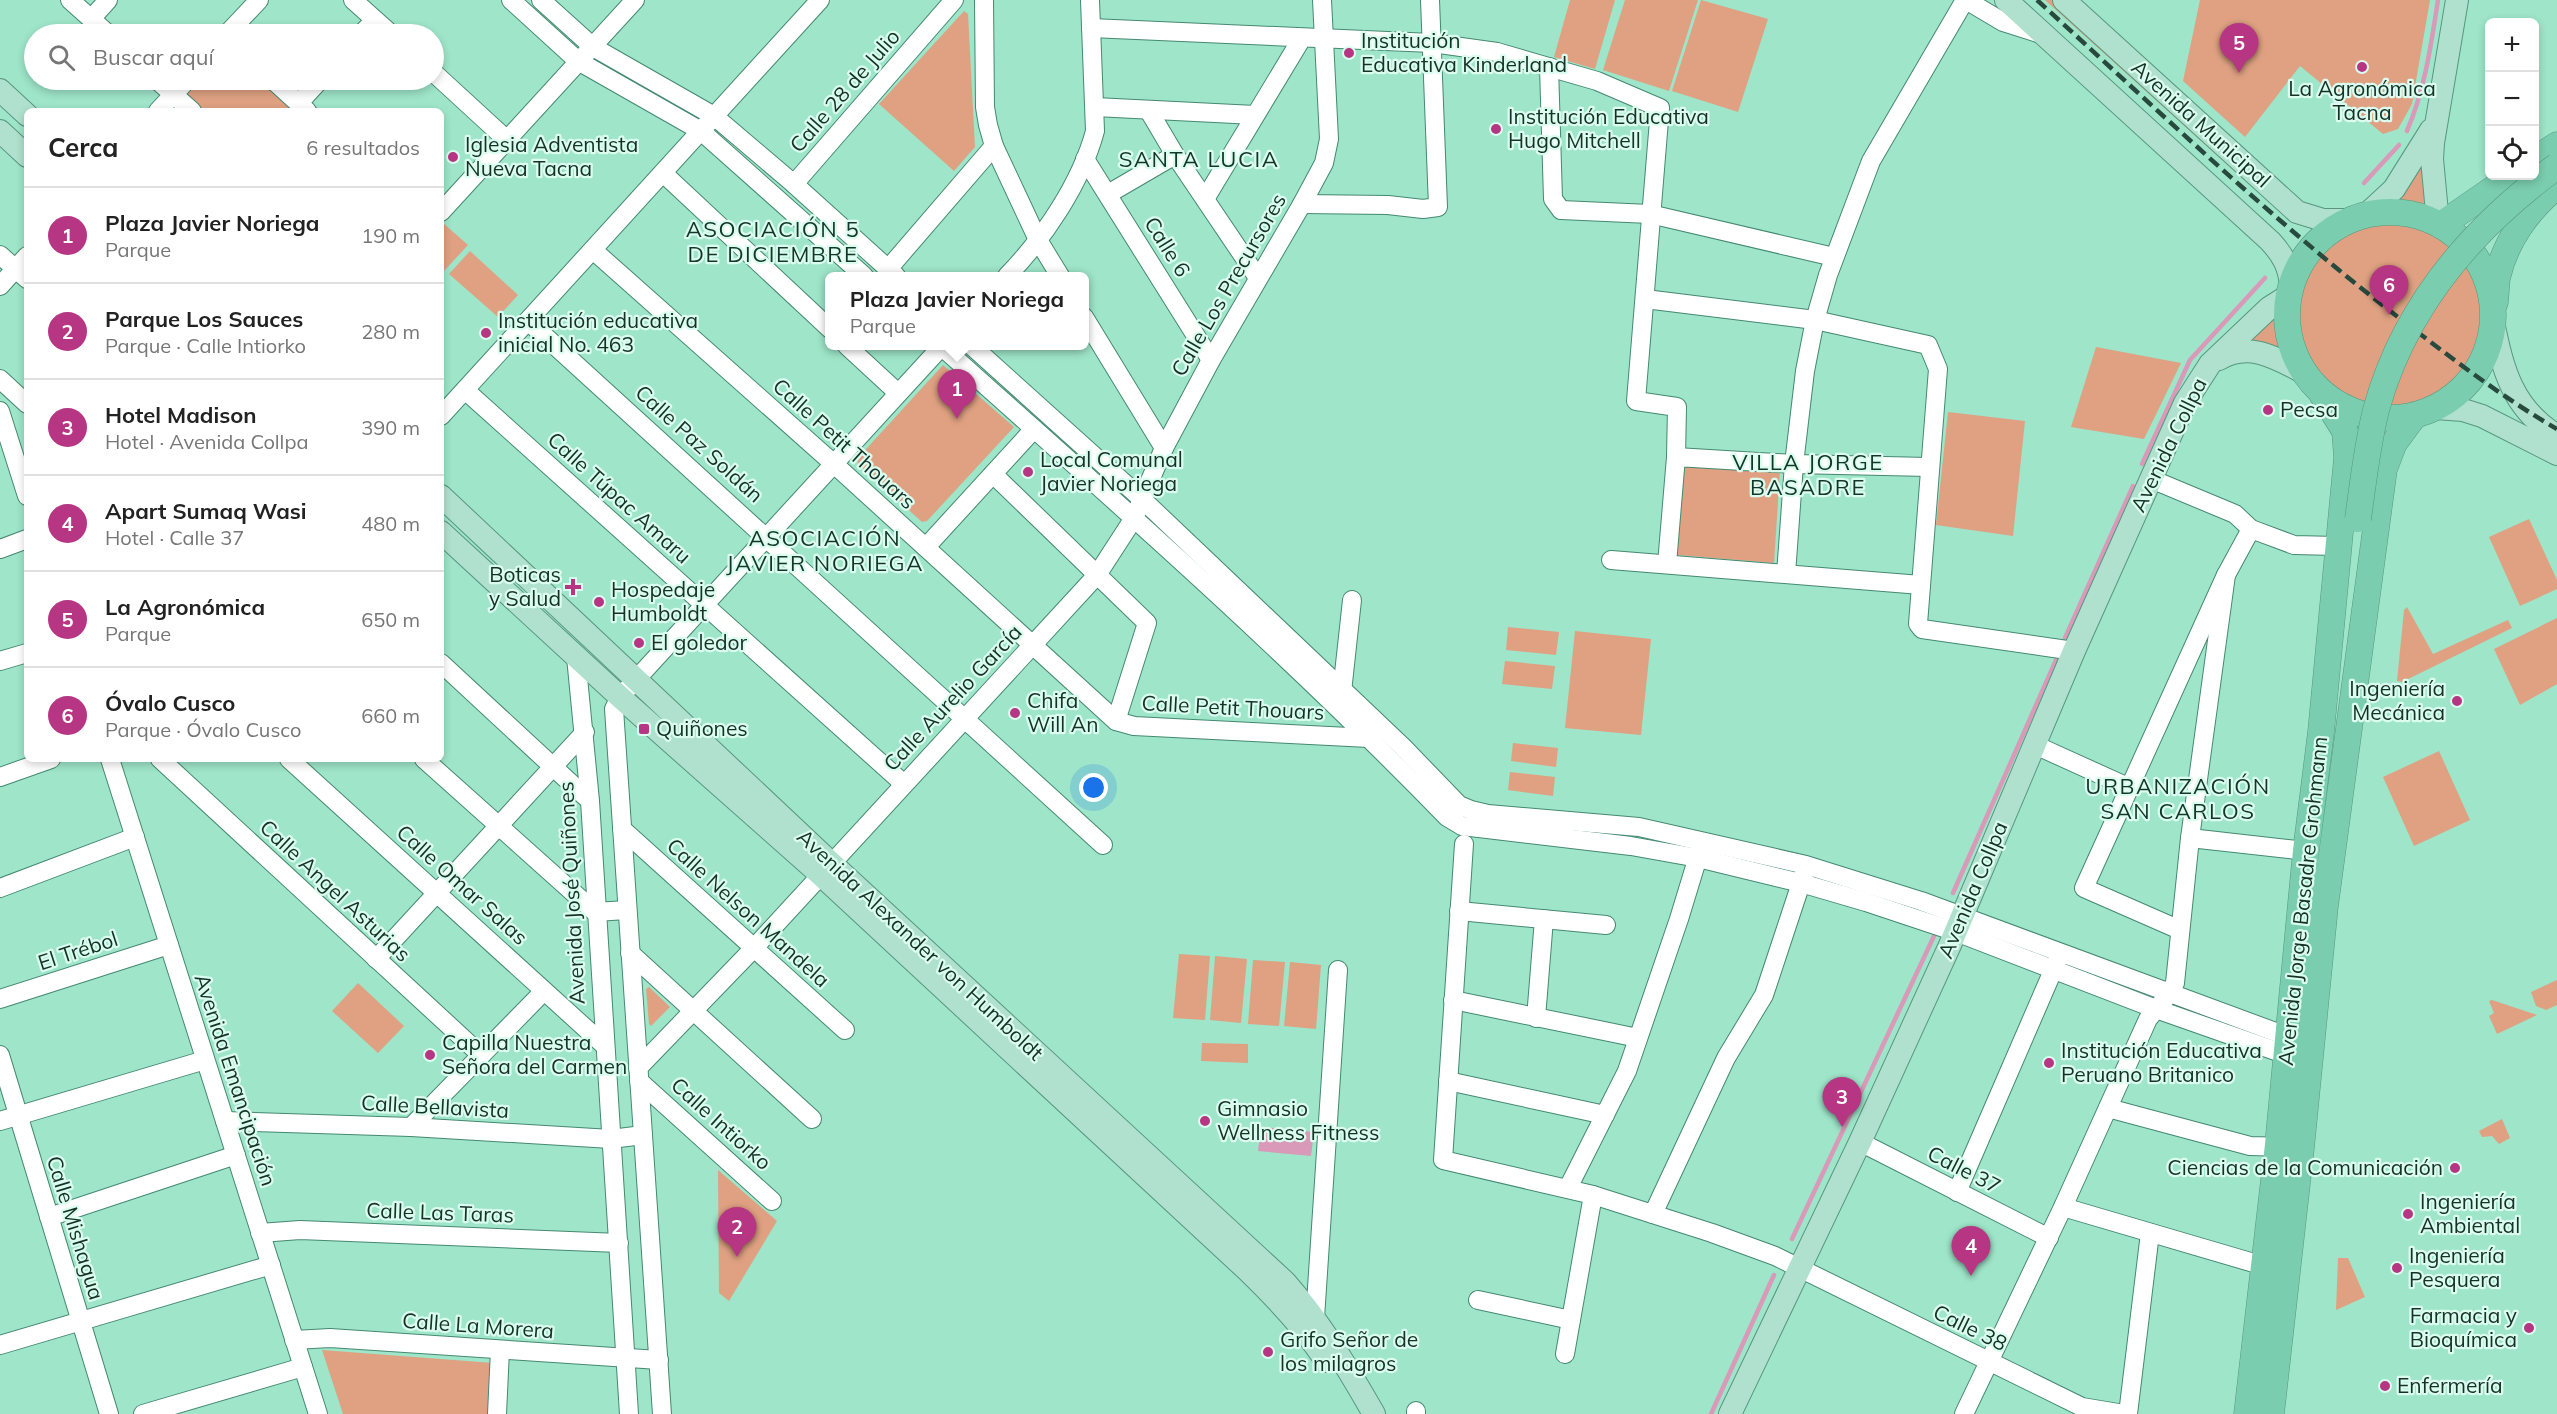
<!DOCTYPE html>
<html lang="es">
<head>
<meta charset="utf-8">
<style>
	:root { --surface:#fff; --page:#f6f6f6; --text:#222; --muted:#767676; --line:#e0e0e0; --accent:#b63683 }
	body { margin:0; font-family:Mulish,sans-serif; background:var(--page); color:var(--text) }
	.controls { position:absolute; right:18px; top:18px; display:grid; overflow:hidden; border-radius:9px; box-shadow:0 3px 9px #0003 }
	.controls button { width:54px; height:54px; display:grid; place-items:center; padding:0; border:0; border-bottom:2px solid var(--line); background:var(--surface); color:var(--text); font:30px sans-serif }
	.you { position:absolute; left:1094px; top:788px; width:21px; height:21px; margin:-15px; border:4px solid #fff; border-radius:50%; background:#1a73e8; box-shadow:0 0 0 9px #1a73e833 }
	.badge { display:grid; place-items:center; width:39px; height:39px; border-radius:50%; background:var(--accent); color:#fff; font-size:20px; font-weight:700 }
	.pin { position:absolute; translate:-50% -50px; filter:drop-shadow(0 2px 3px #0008) }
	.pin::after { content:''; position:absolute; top:32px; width:21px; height:18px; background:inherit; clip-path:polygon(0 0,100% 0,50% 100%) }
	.popup { position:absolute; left:825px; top:272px; width:264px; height:78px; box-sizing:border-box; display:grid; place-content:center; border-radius:9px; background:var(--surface); filter:drop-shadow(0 2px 4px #0005); font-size:20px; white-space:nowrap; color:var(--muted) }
	.popup b { font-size:22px; color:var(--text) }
	.popup::after { content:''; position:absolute; left:50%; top:100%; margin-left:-12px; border:12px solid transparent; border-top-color:var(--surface) }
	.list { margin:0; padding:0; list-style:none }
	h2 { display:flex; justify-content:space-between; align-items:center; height:78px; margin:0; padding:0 24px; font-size:26px }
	h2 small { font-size:20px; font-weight:400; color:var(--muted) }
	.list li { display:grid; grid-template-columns:39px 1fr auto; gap:18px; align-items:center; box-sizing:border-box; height:96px; padding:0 24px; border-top:2px solid var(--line) }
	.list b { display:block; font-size:22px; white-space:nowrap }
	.list p { margin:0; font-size:20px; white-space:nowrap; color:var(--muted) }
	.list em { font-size:20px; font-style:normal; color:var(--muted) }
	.icon { flex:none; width:33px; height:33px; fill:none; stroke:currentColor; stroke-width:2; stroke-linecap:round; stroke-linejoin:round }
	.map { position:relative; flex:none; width:2557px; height:1414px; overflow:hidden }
	.search { position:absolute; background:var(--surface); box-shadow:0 3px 9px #0003; left:24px; top:24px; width:420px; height:66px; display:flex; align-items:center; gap:15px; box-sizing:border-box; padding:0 21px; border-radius:33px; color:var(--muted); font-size:22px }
	.panel { position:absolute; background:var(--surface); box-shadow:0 3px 9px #0003; left:24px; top:108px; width:420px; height:654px; border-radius:9px }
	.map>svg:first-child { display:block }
</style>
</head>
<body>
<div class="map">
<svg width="2557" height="1414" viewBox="0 0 2557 1414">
	<rect width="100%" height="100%" fill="#9ee5c9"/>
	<!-- green -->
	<g fill="#dfa182">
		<polygon points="1570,0 1615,0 1595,69 1554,57"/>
		<polygon points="1625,0 1698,0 1669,91 1603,70"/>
		<polygon points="1701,0 1768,19 1738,112 1672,91"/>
		<polygon points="2045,0 2053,0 2256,185 2253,188"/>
		<polygon points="2200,0 2430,0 2412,104 2398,129 2383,134 2300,66 2245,137 2183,81"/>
		<polygon points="964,11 968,14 975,147 954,171 879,104"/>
		<polygon points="199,80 266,80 301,111 202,111 185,96"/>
		<polygon points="2421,163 2433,209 2392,200"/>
		<polygon points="443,223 468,245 444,271 441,268 441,225"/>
		<circle cx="2389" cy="315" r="91"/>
		<polygon points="470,251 518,295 498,317 449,274"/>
		<polygon points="2277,309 2283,353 2251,339"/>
		<polygon points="2096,347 2181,363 2144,439 2071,427"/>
		<polygon points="943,365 1014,427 927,521 922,522 858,464 857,459"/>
		<polygon points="1948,412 2025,421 2013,536 1936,525"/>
		<polygon points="1685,464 1780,470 1774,563 1677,555"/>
		<polygon points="2529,519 2557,580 2557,589 2520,606 2489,537"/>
		<polygon points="2407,607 2433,654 2508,620 2512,628 2402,682 2397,681 2404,610"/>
		<polygon points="2557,618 2557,684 2520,705 2494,649"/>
		<polygon points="1508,627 1559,632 1556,655 1506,650"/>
		<polygon points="1575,631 1651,639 1641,735 1565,728"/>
		<polygon points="1505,661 1555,666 1552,689 1502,684"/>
		<polygon points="1513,743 1558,748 1556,767 1511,761"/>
		<polygon points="2439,751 2470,820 2414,846 2383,777"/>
		<polygon points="1510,772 1555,777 1553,796 1508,790"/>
		<polygon points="1179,954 1210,956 1205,1020 1173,1018"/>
		<polygon points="1215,956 1247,959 1241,1023 1210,1020"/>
		<polygon points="1253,960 1285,962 1279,1026 1248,1024"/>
		<polygon points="1290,962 1321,965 1316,1029 1284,1026"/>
		<polygon points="2557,980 2557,1005 2546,1010 2536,1006 2531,992"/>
		<polygon points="358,983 404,1026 378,1053 332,1011"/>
		<polygon points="649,987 670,1007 651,1026 649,1024 646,989"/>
		<polygon points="2492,1000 2537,1015 2497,1034 2489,1016 2494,1013 2489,1001"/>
		<polygon points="1202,1043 1248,1044 1248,1063 1201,1061"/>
		<polygon points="2502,1119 2510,1138 2499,1144 2492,1136 2482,1137 2479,1131"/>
		<polygon points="718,1170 777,1221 729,1301 719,1293"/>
		<polygon points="2338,1258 2348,1258 2365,1297 2336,1310"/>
		<polygon points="322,1350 493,1363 490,1414 343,1414"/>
	</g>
	<!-- water -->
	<polygon fill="#d999b9" points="1261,1127 1314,1132 1311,1156 1258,1151"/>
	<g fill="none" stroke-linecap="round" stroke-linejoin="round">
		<!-- stream -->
		<g stroke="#d999b9" stroke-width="4.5">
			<path d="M2407,131C2425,89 2431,45 2438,0"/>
			<polyline points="2364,183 2399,145"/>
			<polyline points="2142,464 2190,360 2265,278"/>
			<polyline points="2065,638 2133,486"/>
			<polyline points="1953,893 2056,660"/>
			<polyline points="1792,1239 1935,934"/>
			<polyline points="1711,1414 1774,1275"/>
		</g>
		<!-- minor casing -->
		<g stroke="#448970" stroke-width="20">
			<g id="minor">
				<polyline points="70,0 108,34"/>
				<polyline points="353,0 391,34"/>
				<polyline points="511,0 578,61 701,131 864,276"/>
				<polyline points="541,0 593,47 714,116 794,184 896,276"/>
				<polyline points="984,0 985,107 988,125 994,146 1038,240 1060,276"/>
				<polyline points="1966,0 2003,22 2041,34"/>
				<polyline points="91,19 108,0"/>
				<polyline points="1091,28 1432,43 1497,52 1597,81 1660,108 1636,401 1677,407 1676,457"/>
				<polyline points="227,34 259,0"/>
				<polyline points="361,34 375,20"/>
				<polyline points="1549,67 1553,199 1561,210 1650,214 1834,257"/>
				<polyline points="434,73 507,140"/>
				<polyline points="157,80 192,111"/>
				<polyline points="273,80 307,111"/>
				<polyline points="299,103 320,80"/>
				<polyline points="1095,107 1255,115"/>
				<polyline points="158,111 187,80"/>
				<polyline points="1149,111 1175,155 1258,278"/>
				<polyline points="1085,159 1211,360"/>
				<polyline points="663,173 830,329"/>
				<polyline points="794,184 954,0"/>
				<polyline points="1108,194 1175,155"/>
				<polyline points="1205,199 1302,38"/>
				<polyline points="1302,204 1388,205 1423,209 1438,207 1430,0"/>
				<polyline points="441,212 635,0"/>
				<polyline points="593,250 834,464 1116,721 1134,726 1369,738"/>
				<polyline points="0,255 27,279"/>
				<polyline points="888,269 994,146"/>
				<path d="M1007,276C1044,238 1081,183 1095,131L1090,0"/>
				<polyline points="0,286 27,256"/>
				<polyline points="1645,299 1815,320 1928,345 1938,369 1918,624 1922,629 2074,651"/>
				<polyline points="528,321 1103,845"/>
				<polyline points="847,346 898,393"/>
				<path d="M941,346C1113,499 1287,652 1447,817L1462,826L1631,846L1698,858L1801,883L1866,902L1956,932L2156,1009L2287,1055"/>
				<polyline points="972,346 1143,500 1403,747 1459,805 1471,810 1488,814 1639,827 1806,865 1921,901 2289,1037"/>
				<polyline points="0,379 27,404"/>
				<polyline points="465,390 904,784"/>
				<polyline points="0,411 27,496"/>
				<polyline points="441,416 820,0"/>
				<polyline points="1164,448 1211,360 1302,204 1324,163 1329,139 1322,0"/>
				<polyline points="993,474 1147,623 1116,721"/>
				<polyline points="2151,479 2235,514 2251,529 2294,545 2337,546"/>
				<polyline points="926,547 1034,429"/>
				<polyline points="0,549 27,539"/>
				<polyline points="1611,560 1921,585"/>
				<polyline points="1667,564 1676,457 1794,464 1929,467"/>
				<polyline points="1786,574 1794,464 1805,371 1815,320 1828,275 1871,161 1965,0"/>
				<polyline points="576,657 590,801 629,1414"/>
				<polyline points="0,661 27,653"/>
				<polyline points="441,663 590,801"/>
				<polyline points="1341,701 1352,600"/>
				<polyline points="2035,745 2130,788"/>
				<polyline points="110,759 318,1414"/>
				<polyline points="160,759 481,1055"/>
				<polyline points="289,759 604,1045"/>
				<polyline points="424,759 595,912 627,910"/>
				<polyline points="0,777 51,759"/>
				<polyline points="622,829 845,1030"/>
				<polyline points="2190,838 2306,851"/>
				<polyline points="1464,844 1443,1160 1593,1195"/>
				<polyline points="0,888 135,837"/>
				<polyline points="1459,911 1606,925"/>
				<polyline points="2180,930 2084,888 2226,575 2251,529"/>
				<polyline points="630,953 812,1119"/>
				<polyline points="376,959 585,732"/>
				<polyline points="0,999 169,945"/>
				<polyline points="1453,1000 1638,1038"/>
				<polyline points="1536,1018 1544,919"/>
				<polyline points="0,1055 109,1414"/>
				<polyline points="638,1068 754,948 1097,575 1134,518 1164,448 1084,317"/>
				<polyline points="639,1081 772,1201"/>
				<polyline points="1448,1081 1605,1115"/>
				<polyline points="2108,1108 2250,1146 2287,1147"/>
				<polyline points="0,1121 205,1060"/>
				<polyline points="225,1121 411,1127 611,1139 643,1135"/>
				<polyline points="411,1127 544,991"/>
				<polyline points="1860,1142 2049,1238"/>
				<polyline points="1568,1188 1627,1071 1679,919 1701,847"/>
				<polyline points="1957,1192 2058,959"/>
				<polyline points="2063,1207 2264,1266"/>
				<polyline points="1653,1214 1726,1058 1764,995 1804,874"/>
				<polyline points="49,1217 236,1155"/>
				<polyline points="260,1233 300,1230 619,1243"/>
				<polyline points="1478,1300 1571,1320"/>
				<polyline points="1308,1324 1315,1318 1338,970"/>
				<polyline points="294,1340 330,1338 659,1360"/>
				<polyline points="0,1345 271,1265"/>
				<polyline points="1565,1354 1593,1195 1712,1233 1775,1256 2082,1407 2124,1414"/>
				<polyline points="143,1414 303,1367"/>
				<polyline points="497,1414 500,1350"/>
				<polyline points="662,1414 614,709 620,697 942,346"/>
				<polyline points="1416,1414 1416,1411"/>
				<polyline points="1964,1414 2063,1207 2148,1019 2169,994 2175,983 2190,838 2226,575"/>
				<polyline points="2128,1414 2150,1233"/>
			</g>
		</g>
		<!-- major casing -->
		<g stroke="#57977f" stroke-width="24">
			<g id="major">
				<path d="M2006,0L2270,241C2283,255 2289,266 2291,285"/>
				<polyline points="2064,0 2297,212 2323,220 2350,220"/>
				<polyline points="0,90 27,115"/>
				<polyline points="0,131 27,156"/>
				<polyline points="2367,214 2394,189 2431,130"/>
				<polyline points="2438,223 2432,159 2433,143 2457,0"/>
				<path d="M2493,322C2503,370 2512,408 2557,436"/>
				<path d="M2219,359C2249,341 2276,358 2303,372"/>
				<polyline points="2436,408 2463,410 2482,416 2557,454"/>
				<path d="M441,496L831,863L1285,1282C1321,1323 1347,1367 1374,1414"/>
				<path d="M441,532L620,697L821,875L1246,1269C1275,1297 1304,1327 1326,1361"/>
				<polyline points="1730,1414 1860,1142 1950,945 2074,651 2185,403 2210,364 2269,308 2288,296"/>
			</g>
		</g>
		<!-- highway casing -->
		<g stroke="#57977f" stroke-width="27">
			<g id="highway">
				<polyline points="2534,160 2557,145"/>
				<circle cx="2390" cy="315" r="103"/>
				<polyline points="2441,225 2512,176"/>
				<path d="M2495,302C2496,294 2496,286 2497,278C2505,242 2528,209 2557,186"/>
				<polyline points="2247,1414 2278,1145 2306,851 2321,732 2347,458 2345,431 2322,394"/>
				<polyline points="2271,1414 2301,1148 2325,906 2384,469 2394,443 2414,416"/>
			</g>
		</g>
		<!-- minor -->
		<use href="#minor" stroke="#fff" stroke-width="18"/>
		<!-- major -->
		<use href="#major" stroke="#afe1ce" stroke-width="22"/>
		<!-- highway -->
		<use href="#highway" stroke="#7acdae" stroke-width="26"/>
		<!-- rail -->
		<path stroke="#284a3e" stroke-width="4.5" stroke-dasharray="12 6" stroke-linecap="butt" d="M2037,0C2160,112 2279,227 2411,327C2458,363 2505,399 2557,429"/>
		<!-- highway-bridge casing -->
		<g stroke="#57977f" stroke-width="27" stroke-linecap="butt">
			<path id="highway-bridge" d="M2358,519C2363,483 2367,446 2376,410C2404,307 2472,228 2557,166"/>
		</g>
		<!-- highway-bridge -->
		<use href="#highway-bridge" stroke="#7acdae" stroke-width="26"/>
	</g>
	<!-- markers -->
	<g fill="#b63683" stroke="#dbfdef" stroke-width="2">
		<circle cx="1349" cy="53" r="6"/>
		<circle cx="2362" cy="67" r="6"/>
		<circle cx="1496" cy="129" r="6"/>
		<circle cx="453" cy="157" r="6"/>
		<circle cx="486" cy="333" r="6"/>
		<circle cx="2268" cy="410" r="6"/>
		<circle cx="1028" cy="472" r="6"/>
		<path d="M570 578h6v6h6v6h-6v6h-6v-6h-6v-6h6z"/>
		<circle cx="599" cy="602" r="6"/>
		<circle cx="639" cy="643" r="6"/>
		<circle cx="2457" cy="701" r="6"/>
		<circle cx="1015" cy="713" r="6"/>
		<rect x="638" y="723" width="12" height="12" rx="3"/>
		<circle cx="430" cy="1055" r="6"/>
		<circle cx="2049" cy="1063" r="6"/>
		<circle cx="1205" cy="1121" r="6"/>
		<circle cx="2455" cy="1168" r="6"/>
		<circle cx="2408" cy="1214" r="6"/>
		<circle cx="2397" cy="1268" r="6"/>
		<circle cx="2529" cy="1328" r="6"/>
		<circle cx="1268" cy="1352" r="6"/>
		<circle cx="2385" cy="1386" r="6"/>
	</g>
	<g text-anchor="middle" stroke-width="4.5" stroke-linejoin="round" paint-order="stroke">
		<!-- poi labels -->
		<g font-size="21" fill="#153228" stroke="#dbfdef" text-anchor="start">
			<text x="1361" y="48">Institución<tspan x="1361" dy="24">Educativa Kinderland</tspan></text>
			<text x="2362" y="96" text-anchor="middle">La Agronómica<tspan x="2362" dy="24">Tacna</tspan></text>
			<text x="1508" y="124">Institución Educativa<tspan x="1508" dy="24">Hugo Mitchell</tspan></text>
			<text x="465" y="152">Iglesia Adventista<tspan x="465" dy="24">Nueva Tacna</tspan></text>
			<text x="498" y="328">Institución educativa<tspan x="498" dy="24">inicial No. 463</tspan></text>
			<text x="2280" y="417">Pecsa</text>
			<text x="1040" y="467">Local Comunal<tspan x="1040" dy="24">Javier Noriega</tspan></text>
			<text x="561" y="582" text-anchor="end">Boticas<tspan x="561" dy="24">y Salud</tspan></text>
			<text x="611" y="597">Hospedaje<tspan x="611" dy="24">Humboldt</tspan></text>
			<text x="651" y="650">El goledor</text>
			<text x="2445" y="696" text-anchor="end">Ingeniería<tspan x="2445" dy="24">Mecánica</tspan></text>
			<text x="1027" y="708">Chifa<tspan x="1027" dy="24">Will An</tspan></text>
			<text x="656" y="736">Quiñones</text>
			<text x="442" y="1050">Capilla Nuestra<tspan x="442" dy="24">Señora del Carmen</tspan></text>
			<text x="2061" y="1058">Institución Educativa<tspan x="2061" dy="24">Peruano Britanico</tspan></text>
			<text x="1217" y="1116">Gimnasio<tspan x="1217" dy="24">Wellness Fitness</tspan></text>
			<text x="2443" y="1175" text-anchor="end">Ciencias de la Comunicación</text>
			<text x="2420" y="1209">Ingeniería<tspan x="2420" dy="24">Ambiental</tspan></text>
			<text x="2409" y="1263">Ingeniería<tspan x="2409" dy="24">Pesquera</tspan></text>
			<text x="2517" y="1323" text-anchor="end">Farmacia y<tspan x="2517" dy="24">Bioquímica</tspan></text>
			<text x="1280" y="1347">Grifo Señor de<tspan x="1280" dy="24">los milagros</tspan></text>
			<text x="2397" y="1393">Enfermería</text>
		</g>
		<!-- street labels -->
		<g font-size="21" fill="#153228" stroke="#dbfdef">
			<text transform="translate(845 91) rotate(-49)" y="7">Calle 28 de Julio</text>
			<text transform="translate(2201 124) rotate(42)" y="7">Avenida Municipal</text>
			<text transform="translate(1167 247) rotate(58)" y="7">Calle 6</text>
			<text transform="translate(1229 285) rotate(-60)" y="7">Calle Los Precursores</text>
			<text transform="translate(699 444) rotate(42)" y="7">Calle Paz Soldán</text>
			<text transform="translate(844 444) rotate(42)" y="7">Calle Petit Thouars</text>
			<text transform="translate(2169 445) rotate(-64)" y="7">Avenida Collpa</text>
			<text transform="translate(619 498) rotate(42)" y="7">Calle Túpac Amaru</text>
			<text transform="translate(953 698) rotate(-47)" y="7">Calle Aurelio García</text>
			<text transform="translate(1233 708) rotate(3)" y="7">Calle Petit Thouars</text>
			<text transform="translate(462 885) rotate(42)" y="7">Calle Omar Salas</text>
			<text transform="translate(1973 890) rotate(-67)" y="7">Avenida Collpa</text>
			<text transform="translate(335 891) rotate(43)" y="7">Calle Angel Asturias</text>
			<text transform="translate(572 893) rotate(-93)" y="7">Avenida José Quiñones</text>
			<text transform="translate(2303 901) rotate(-84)" y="7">Avenida Jorge Basadre Grohmann</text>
			<text transform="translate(748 913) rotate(42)" y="7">Calle Nelson Mandela</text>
			<text transform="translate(920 945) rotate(43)" y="7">Avenida Alexander von Humboldt</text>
			<text transform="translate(78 951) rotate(-18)" y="7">El Trébol</text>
			<text transform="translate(235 1080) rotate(72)" y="7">Avenida Emancipación</text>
			<text transform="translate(435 1107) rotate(3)" y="7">Calle Bellavista</text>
			<text transform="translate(721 1124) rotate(42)" y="7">Calle Intiorko</text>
			<text transform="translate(1964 1170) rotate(27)" y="7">Calle 37</text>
			<text transform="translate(440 1213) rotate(2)" y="7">Calle Las Taras</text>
			<text transform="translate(75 1228) rotate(73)" y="7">Calle Mishagua</text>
			<text transform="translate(478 1326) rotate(4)" y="7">Calle La Morera</text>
			<text transform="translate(1970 1328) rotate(26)" y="7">Calle 38</text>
		</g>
		<!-- neighbourhood labels -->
		<g font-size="22" letter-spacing="1.5" fill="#12372a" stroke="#dbfdef">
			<text x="1199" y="167">SANTA LUCIA</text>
			<text x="773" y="237">ASOCIACIÓN 5<tspan x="773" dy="25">DE DICIEMBRE</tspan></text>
			<text x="1808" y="470">VILLA JORGE<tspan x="1808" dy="25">BASADRE</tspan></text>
			<text x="825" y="546">ASOCIACIÓN<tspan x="825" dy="25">JAVIER NORIEGA</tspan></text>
			<text x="2178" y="794">URBANIZACIÓN<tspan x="2178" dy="25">SAN CARLOS</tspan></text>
		</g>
	</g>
</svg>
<div class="controls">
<button>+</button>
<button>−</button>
<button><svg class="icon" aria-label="locate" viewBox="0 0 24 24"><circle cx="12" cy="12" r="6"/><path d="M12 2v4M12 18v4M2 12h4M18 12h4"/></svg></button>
</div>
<div class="you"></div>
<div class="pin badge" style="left:957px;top:419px">1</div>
<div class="popup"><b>Plaza Javier Noriega</b>Parque</div>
<div class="pin badge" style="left:737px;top:1257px">2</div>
<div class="pin badge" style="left:1842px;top:1127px">3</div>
<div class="pin badge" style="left:1971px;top:1276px">4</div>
<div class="pin badge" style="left:2239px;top:73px">5</div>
<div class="pin badge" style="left:2389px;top:315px">6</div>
<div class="search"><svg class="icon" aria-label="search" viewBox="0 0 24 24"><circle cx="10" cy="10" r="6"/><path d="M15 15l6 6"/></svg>Buscar aquí</div>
<section class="panel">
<h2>Cerca<small>6 resultados</small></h2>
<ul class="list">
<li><span class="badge">1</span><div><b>Plaza Javier Noriega</b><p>Parque</p></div><em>190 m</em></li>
<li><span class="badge">2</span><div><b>Parque Los Sauces</b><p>Parque · Calle Intiorko</p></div><em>280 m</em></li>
<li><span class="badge">3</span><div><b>Hotel Madison</b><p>Hotel · Avenida Collpa</p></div><em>390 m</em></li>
<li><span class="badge">4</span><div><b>Apart Sumaq Wasi</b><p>Hotel · Calle 37</p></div><em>480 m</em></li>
<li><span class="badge">5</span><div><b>La Agronómica</b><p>Parque</p></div><em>650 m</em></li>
<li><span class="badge">6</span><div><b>Óvalo Cusco</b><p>Parque · Óvalo Cusco</p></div><em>660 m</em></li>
</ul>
</section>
</div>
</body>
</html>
